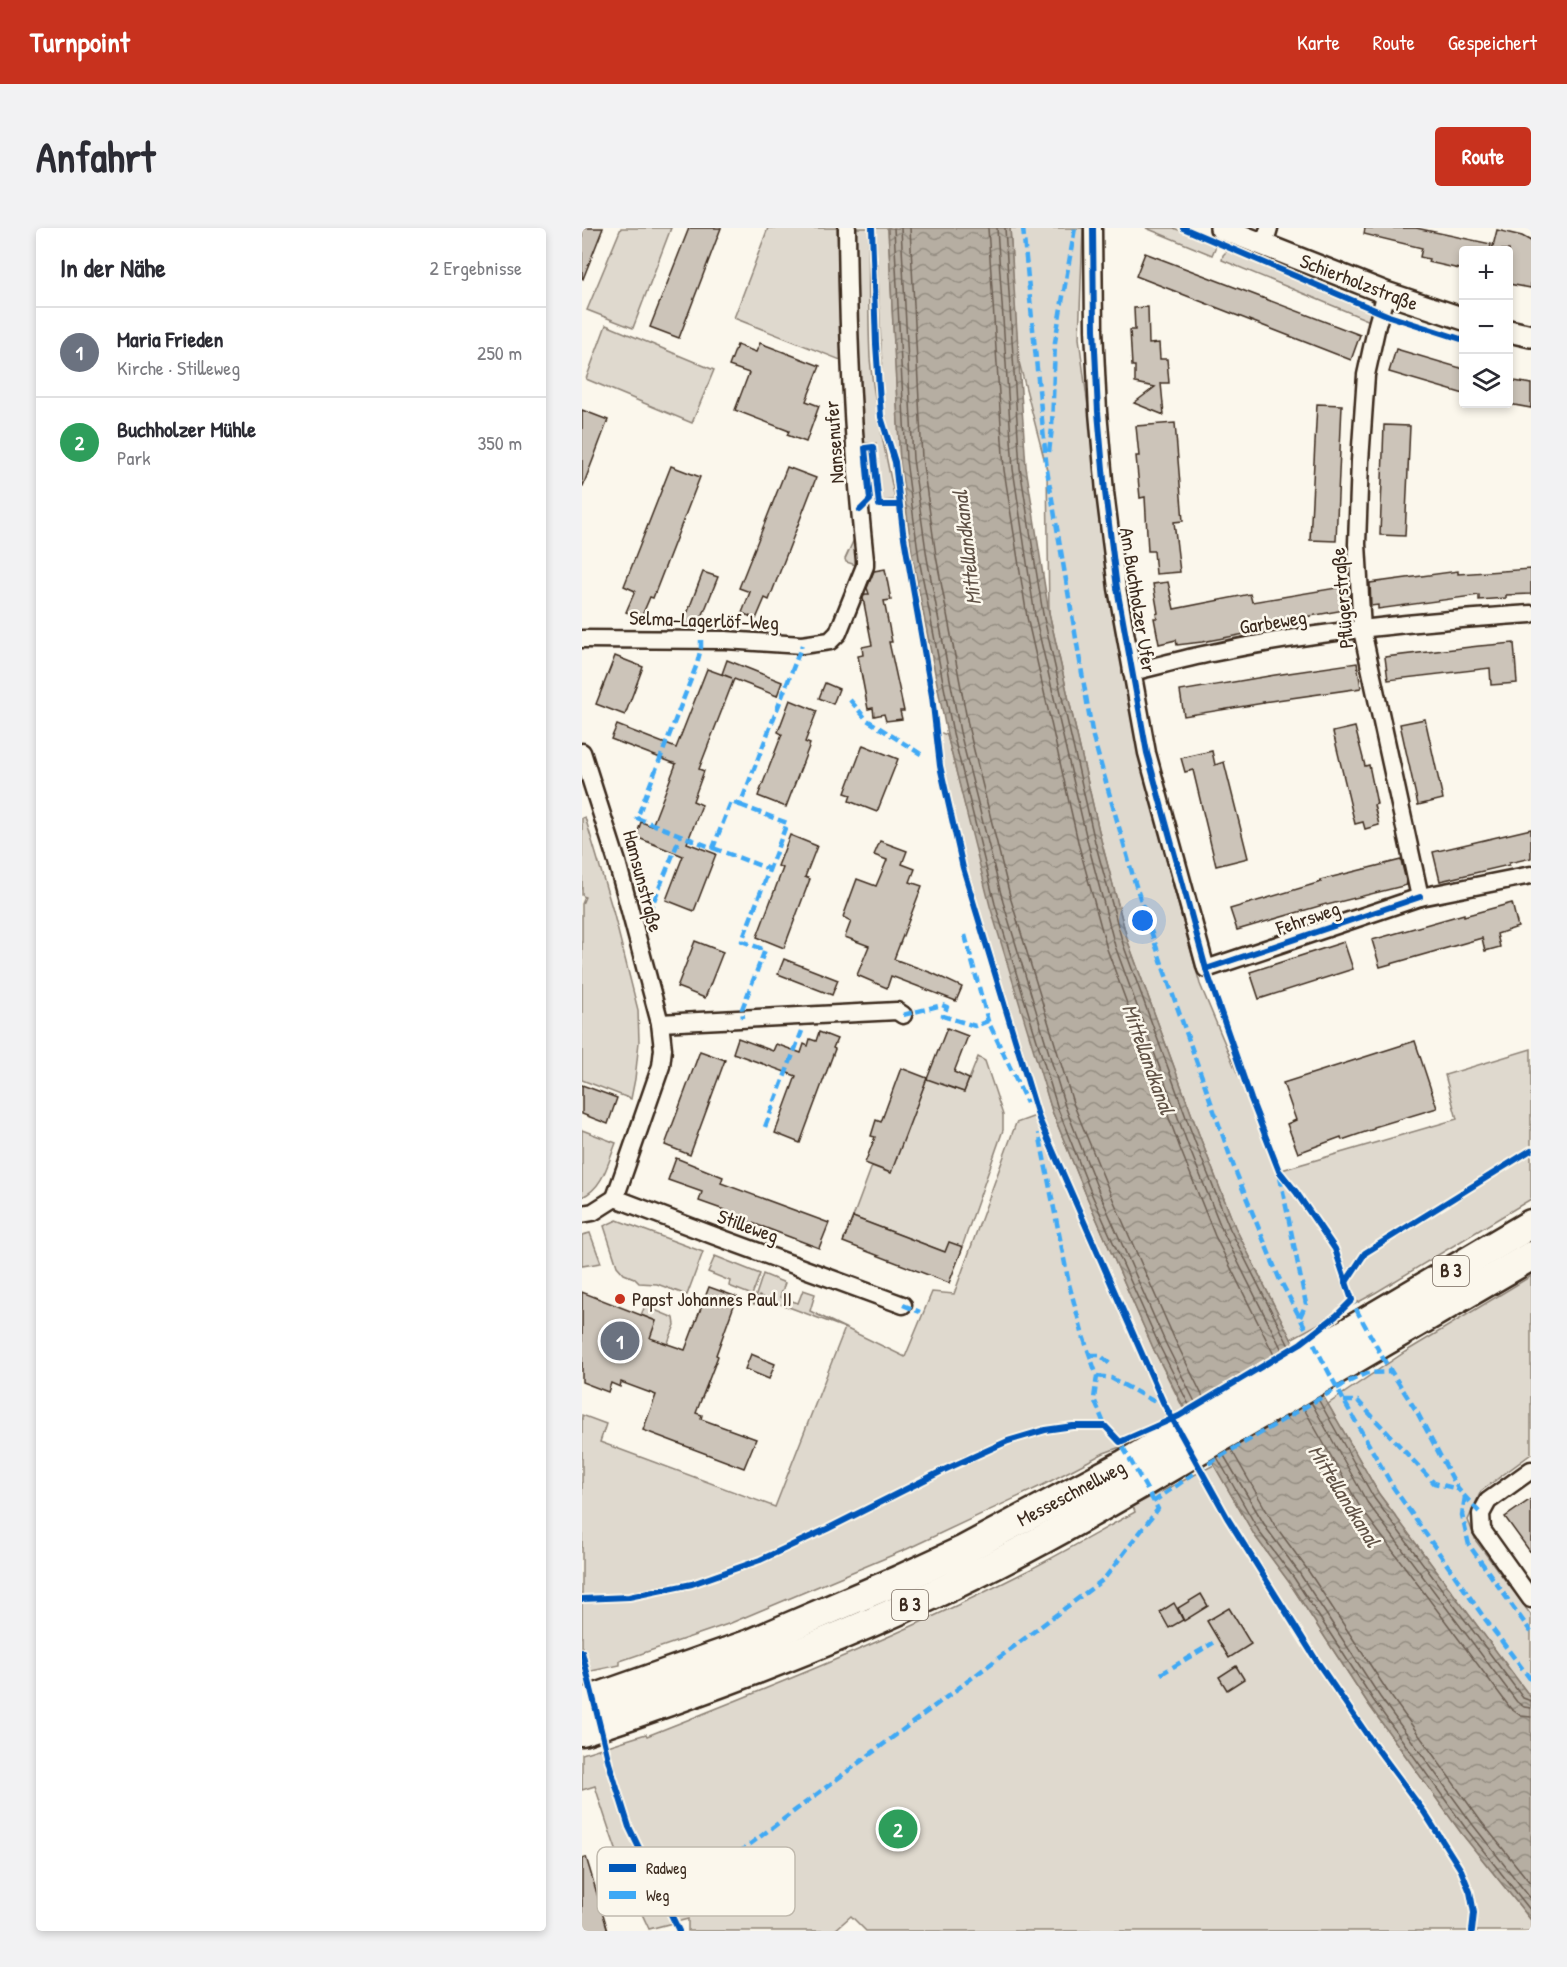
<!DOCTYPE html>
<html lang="de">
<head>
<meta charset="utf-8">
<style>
	:root { --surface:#fff; --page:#f2f2f3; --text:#2b2b33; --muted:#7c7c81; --line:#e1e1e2; --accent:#c8321e }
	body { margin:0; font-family:"Patrick Hand",sans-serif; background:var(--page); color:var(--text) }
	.controls { position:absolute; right:18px; top:18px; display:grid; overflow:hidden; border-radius:6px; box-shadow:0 3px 9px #0003 }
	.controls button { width:54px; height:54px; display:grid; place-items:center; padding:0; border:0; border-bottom:2px solid var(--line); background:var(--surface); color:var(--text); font:30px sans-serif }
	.you { position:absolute; left:561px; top:693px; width:21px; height:21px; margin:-15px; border:4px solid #fff; border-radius:50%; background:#1a73e8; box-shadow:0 0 0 9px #1a73e833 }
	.badge { display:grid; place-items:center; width:39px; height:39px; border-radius:50%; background:var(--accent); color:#fff; font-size:20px; font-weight:700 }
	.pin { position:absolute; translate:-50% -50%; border:3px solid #fff; box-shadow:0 2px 6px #0006 }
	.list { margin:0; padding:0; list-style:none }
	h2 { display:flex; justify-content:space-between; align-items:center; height:78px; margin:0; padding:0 24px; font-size:26px }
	h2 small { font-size:20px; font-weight:400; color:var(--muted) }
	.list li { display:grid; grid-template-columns:39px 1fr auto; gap:18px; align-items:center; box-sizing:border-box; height:90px; padding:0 24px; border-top:2px solid var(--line) }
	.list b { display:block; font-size:22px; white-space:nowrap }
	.list p { margin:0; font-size:20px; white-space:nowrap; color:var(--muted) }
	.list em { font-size:20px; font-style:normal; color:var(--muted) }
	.icon { flex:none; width:33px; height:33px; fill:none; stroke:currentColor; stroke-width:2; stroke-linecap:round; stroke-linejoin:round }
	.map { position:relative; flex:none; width:949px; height:1703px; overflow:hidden; border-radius:6px }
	header { display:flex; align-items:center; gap:36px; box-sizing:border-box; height:84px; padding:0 30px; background:var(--accent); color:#fff }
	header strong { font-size:28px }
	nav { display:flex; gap:33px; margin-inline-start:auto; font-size:21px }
	.intro { display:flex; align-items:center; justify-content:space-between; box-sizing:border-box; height:144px; padding:0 36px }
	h1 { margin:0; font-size:42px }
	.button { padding:15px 27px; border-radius:6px; background:var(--accent); color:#fff; font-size:21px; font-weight:700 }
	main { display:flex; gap:36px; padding:0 36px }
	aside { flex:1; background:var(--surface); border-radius:6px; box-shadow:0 3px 9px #0003 }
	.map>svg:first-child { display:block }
</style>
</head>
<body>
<header>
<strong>Turnpoint</strong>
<nav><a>Karte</a><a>Route</a><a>Gespeichert</a></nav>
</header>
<div class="intro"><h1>Anfahrt</h1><a class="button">Route</a></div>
<main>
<aside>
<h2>In der Nähe<small>2 Ergebnisse</small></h2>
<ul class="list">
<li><span class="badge" style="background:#6b7280">1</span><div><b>Maria Frieden</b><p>Kirche · Stilleweg</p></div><em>250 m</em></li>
<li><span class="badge" style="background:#2e9e5b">2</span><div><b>Buchholzer Mühle</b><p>Park</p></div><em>350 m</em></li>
</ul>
</aside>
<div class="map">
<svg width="949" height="1703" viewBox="0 0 949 1703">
	<defs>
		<pattern id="water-waves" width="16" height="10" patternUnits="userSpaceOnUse" patternTransform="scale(1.5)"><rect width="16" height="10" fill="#b6aea2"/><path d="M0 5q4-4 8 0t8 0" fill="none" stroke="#958e83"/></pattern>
	</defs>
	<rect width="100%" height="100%" fill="#fbf7ec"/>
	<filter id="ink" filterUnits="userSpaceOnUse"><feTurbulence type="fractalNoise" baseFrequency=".0167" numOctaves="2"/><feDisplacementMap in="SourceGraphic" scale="12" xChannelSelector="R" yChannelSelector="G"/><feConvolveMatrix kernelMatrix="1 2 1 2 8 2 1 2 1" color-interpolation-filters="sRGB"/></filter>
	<g filter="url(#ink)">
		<!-- green -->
		<g fill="#dfd9ce" stroke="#8d8276" stroke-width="1.5">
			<polygon points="39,0 89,0 51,100 5,82"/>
			<polygon points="186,0 255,0 261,133 152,90"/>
			<path d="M271,0H286C287,43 286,87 288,130C292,178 304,225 313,272L299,273L294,215H280Z"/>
			<polygon points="294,0 306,0 318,233 314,234 302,188"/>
			<polygon points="428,0 501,0 497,110 541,445 581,620 618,756 696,943 875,891 863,847 949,821 949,971 793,1065 709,1111 653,999 619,912 546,714 519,612 467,385 465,242 436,130"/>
			<polygon points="564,0 592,0 634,18 630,27"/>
			<polygon points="646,22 790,82 792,84 788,93 640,32 641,27"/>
			<polygon points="24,97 132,142 110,195 4,151"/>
			<polygon points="274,307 276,333 274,337 264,334 263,331"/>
			<path d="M357,504L365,507L385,585L470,883L505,969L572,1122L602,1182L541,1218L522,1225L461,1257L325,1321L149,1395L38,1433V1437L0,1445V1187L24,1196L18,1214L193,1279L263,1100L177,1068L173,1076H171L181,1046L203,1055L198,1069L216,1075L221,1062L233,1066L228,1083L323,1129L350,1064L372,1066L434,895L459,886C429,795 398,704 377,611C369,575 360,540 357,504Z"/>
			<polygon points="3,589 31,683 56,782 57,814 53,851 49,871 0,852 0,676 3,669 0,667 0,590"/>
			<polygon points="396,829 403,833 421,887 421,902 380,1019 363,1024 271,989 290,938 308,945 345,850 382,864"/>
			<path d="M0,902L34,915C26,935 21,960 0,969Z"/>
			<polygon points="35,992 121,1024 105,1067 75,1056 57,1055 52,1050 42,1046 35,1038 22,998"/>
			<polygon points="8,1005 19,1035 0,1038 0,1007"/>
			<polygon points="133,1028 178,1046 170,1067 147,1058 148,1053 126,1044"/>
			<polygon points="949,1048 949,1226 899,1263 886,1292 894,1313 949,1387 949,1470 797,1266 746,1176 823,1124"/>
			<polygon points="63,1078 92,1090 93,1097 85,1117 67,1110 74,1093 59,1087"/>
			<path d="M632,1237L673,1308L707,1354L787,1477L880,1606L949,1692V1703H284L269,1688L252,1703H106V1691L67,1701C44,1653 29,1609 13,1558L0,1562V1526L64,1506L65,1508C192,1458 319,1407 441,1345C479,1326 516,1304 553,1284L551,1278Z"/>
		</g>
		<!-- water -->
		<polygon fill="url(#water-waves)" stroke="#85796d" stroke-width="1.5" points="306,0 428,0 444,239 467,385 519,612 546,714 619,912 653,999 709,1111 797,1266 949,1470 949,1692 880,1606 787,1477 707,1354 673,1308 632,1237 572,1122 505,969 470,883 408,678 365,507 331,332 318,233"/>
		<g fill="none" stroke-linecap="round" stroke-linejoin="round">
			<!-- shore -->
			<g stroke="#6c5f53" stroke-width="1.5">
				<polyline points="312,0 324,232 337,331 371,505 413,676 476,881 510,967 578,1119 608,1179"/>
				<polyline points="319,0 331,231 345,330 378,504 421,674 483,878 517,964 584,1116 614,1176"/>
				<polyline points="328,0 340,230 354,328 387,502 429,672 491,875 526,960 593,1112 622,1171"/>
				<polyline points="406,0 422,242 445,389 497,618 525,721 598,920 633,1008 693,1129"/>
				<polyline points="415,0 431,241 453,388 506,616 533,718 606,917 641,1004 701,1124"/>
				<polyline points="423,0 438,240 461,386 513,614 541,716 613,914 648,1001 708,1120"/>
				<polyline points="736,1171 792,1270 941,1470 949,1473"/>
				<polyline points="729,1174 785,1274 935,1474 942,1479 949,1480"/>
				<polyline points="721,1179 778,1279 929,1481 939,1488 949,1489"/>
				<polyline points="649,1221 692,1296 725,1341 806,1464 898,1592 949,1656"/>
				<polyline points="641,1226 685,1301 718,1346 798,1469 891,1597 949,1671"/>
				<polyline points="635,1229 678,1305 712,1350 792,1473 885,1602 949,1683"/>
			</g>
		</g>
		<!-- building -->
		<g fill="#ccc4b9" stroke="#3b2a1e" stroke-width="1.5">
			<polygon points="0,0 21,0 1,51 0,50"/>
			<polygon points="107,0 139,0 97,110 68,99"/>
			<polygon points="783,0 834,0 909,16 908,22 882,22 882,42 846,34 847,31 838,29 840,20 782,6"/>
			<polygon points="915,2 940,8 949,13 949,60 927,56 927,22 910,22"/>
			<polygon points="563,25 778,107 769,132 554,48"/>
			<polygon points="566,79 567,116 577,115 578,131 585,131 587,155 579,155 582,187 552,175 573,159 553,155 553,138 550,138 548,102 553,102 552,80"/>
			<polygon points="178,115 238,138 224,173 237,178 224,214 205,207 207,203 153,182 167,145 147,138 155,117 174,124"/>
			<polygon points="814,121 882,141 882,166 807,144"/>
			<polygon points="927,152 949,156 949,180 927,176"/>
			<polygon points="735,176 760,177 754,313 728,312"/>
			<polygon points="0,182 26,192 1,258 0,258"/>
			<polygon points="593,195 601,293 592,294 598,344 574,346 572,323 566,323 563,269 558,270 554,228 557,228 554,198"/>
			<polygon points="802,197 828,198 823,308 798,307"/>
			<polygon points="89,238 118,249 71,370 68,369 59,390 44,384 53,363 42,358"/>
			<polygon points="205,239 234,250 187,372 183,370 174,391 160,385 168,364 157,360"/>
			<polygon points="303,341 309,372 302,373 310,414 307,414 322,483 318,483 320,491 304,493 302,486 292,488 291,480 286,481 276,428 281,427 280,419 290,417 281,370 283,366 287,366 285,360 292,343"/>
			<polygon points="949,341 949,366 924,367 924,370 897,372 897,367 796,381 796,377 789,378 788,355 876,343 876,346"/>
			<polygon points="121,344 136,349 116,399 102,394"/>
			<polygon points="586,354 592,381 668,366 670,374 766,358 768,381 695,394 695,400 620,414 595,417 594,412 577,416 572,390 575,390 574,386 576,385 571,356"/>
			<polygon points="932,415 935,455 909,457 908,440 806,452 803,429 897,418"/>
			<polygon points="33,428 61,439 43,487 14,476"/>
			<polygon points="145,432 200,454 195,468 152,451 129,510 117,541 122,543 111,573 120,577 105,615 134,626 112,683 84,672 101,628 54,609 59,594 70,598 94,536 29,511 35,497 94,520 125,441 150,450 140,446"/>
			<polygon points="775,435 779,460 681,474 682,475 602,488 598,463 693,447"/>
			<polygon points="243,455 257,461 251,476 237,470"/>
			<polygon points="208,472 235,483 223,514 228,516 204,579 176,568 200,506 196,504"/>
			<polygon points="843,491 861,571 836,577 818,496"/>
			<polygon points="773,499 783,538 787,537 795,576 792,577 797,597 783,601 781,594 773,596 751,504"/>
			<polygon points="281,517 316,531 295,584 267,573 269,567 263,565"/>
			<polygon points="630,523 633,537 642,534 666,630 634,638 611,542 603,544 599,530"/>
			<polygon points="949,601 949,630 927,635 927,637 858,653 851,624"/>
			<polygon points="208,607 235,618 223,649 228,651 202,720 175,709 201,640 196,638"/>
			<polygon points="298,613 325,623 320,636 333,641 328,654 340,658 312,731 350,745 380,759 374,773 309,748 305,760 275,747 287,718 263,709 269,693 261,689 275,651 294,658 305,632 292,627"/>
			<polygon points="819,632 825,657 745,677 744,676 655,702 648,681 739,654 738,652"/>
			<polygon points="930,675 936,699 915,706 918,719 903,723 900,710 798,739 790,712 882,686 882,688"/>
			<polygon points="113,713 141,724 123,770 95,759"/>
			<polygon points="762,714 771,741 677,771 668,744"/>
			<polygon points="202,731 256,752 250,767 196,746"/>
			<polygon points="365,800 386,808 372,844 387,851 382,864 345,851"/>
			<polygon points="237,804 255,811 251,820 253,821 218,915 193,905 214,848 151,825 156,810 191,823 194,816 219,825 222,816 226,818 228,811 234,813"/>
			<polygon points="833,813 855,880 792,899 792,901 760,912 759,909 716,925 705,896 714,892 701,855"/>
			<polygon points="118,823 143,832 108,927 83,917"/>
			<polygon points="319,840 345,850 309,945 283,935 293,909 289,908 294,892 299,894"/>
			<polygon points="0,857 35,870 26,896 0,886"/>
			<polygon points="94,930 141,949 139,955 247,995 237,1020 144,985 145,983 117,973 120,964 86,952"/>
			<polygon points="271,989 363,1024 367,1014 381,1019 367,1055 261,1014"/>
			<polygon points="127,1059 155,1069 134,1127 136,1128 114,1185 120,1187 119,1191 174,1211 162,1240 61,1202 74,1167 39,1154 38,1159 29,1155 26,1164 0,1154 0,1064 74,1093 68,1110 103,1122"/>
			<polygon points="169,1126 193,1136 187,1151 163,1141"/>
			<polygon points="949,1271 949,1325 923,1289"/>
			<polygon points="619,1366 626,1378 602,1393 596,1380"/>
			<polygon points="592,1375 601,1392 587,1400 578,1384"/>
			<polygon points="647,1380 669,1416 647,1430 625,1393"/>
			<polygon points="654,1438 662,1451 645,1462 637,1449"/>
			<polygon points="4,1629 16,1669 26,1703 0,1703 0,1630"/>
		</g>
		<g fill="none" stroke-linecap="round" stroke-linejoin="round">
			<!-- minor casing -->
			<g stroke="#3b2a1e" stroke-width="21">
				<g id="minor">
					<polyline points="511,0 512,101 516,184 523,264 535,360 565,525 624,741 838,669 949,647"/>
					<polyline points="682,17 687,0"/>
					<polyline points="804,65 795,97 784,147 778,233 775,316 780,402 838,669"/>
					<path d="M0,411L143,412L220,417L248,413L256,405L283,338V332C271,222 266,111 265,0"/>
					<path d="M550,444C576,438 603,430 630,425C734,403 843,393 949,386"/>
					<polyline points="0,524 35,634 78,795 81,821 79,838 33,970"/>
					<polyline points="78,795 315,783 321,787"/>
					<polyline points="33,970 133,1008 321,1077"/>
					<polyline points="0,986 11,984 33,970"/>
					<polyline points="949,1242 906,1273 899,1286 900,1302 949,1371"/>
				</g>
			</g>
			<!-- tertiary casing -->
			<g stroke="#3b2a1e" stroke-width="26">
				<g id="tertiary">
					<polyline points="639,0 804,65 882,91"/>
					<polyline points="927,103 949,108"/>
				</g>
			</g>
			<!-- trunk casing -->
			<g stroke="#3b2a1e" stroke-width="33">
				<g id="trunk">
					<polyline points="0,1475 168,1416 317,1352 380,1323 543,1236 949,996"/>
					<path d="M0,1503C134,1459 266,1409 392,1347C475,1306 555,1258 635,1211C740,1150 844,1089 949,1028"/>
				</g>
			</g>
			<!-- minor -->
			<use href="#minor" stroke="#fbf7ec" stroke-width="16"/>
			<!-- tertiary -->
			<use href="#tertiary" stroke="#fbf7ec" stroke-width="21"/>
			<!-- trunk -->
			<use href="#trunk" stroke="#fbf7ec" stroke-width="28"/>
			<!-- quiet -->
			<g stroke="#3fa9f5" stroke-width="4.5" stroke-dasharray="9 4.5" stroke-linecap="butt">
				<polyline points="441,0 465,242 511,509 553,655 582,742 653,942 697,1050 762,1173 811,1259 903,1391 949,1452"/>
				<polyline points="467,224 470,200 473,114 493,0"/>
				<polyline points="119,412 119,420 115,436 55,590 131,620 149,574 158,577 220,417"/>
				<polyline points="268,472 285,492 342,528"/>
				<polyline points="158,577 205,595 160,713 183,722 160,781 161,790"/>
				<polyline points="131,620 187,641"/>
				<polyline points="65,682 68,682 99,607"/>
				<polyline points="383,707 406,793 445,875"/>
				<polyline points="321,787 360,777 365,779 361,788 393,798 406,793"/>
				<polyline points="183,899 220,803"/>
				<polyline points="698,949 724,1076 718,1089"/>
				<polyline points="769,1068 775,1083 802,1132 835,1184 876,1261 899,1286"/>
				<polyline points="321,1077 338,1084"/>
				<polyline points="508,1127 518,1127 530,1138"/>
				<polyline points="515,1148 529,1150 573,1174 581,1174"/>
				<polyline points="762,1173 776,1173 852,1255 876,1261"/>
				<polyline points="883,1269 880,1287 887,1317 949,1404"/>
				<polyline points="571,1274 624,1237 764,1155 785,1145 810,1144"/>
				<polyline points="579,1446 631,1415"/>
				<polyline points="90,1690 96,1677 115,1656 522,1351 576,1281 538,1214 523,1198 512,1171 515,1148 501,1108 487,1056 457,905"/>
			</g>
			<!-- cycleway casing -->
			<g stroke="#fbf7ec" stroke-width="10">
				<g id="cycleway">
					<polyline points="290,0 294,116 299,189 313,234 321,304 350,468 358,538 381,640 457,891 581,1174 646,1291 736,1435 788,1511 842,1584 879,1642 888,1664 892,1685 890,1703"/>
					<polyline points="601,0 807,88 882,112"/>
					<polyline points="278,282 288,272 283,220 291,219 297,277 317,277"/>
					<polyline points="624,741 838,669"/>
					<polyline points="764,1054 783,1025 949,922"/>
					<polyline points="0,1371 47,1369 110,1356 178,1332 245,1301 362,1242 426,1213 463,1202 491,1198 523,1198 538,1214 597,1188 719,1115 754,1088 770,1072 753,1021 714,964 697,943 669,871 624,741 565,525 535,360 523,264 516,184 512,101 511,0"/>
					<polyline points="0,1424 27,1535 47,1599 97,1703"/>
				</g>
			</g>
			<!-- cycleway -->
			<use href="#cycleway" stroke="#0057b8" stroke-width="6"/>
		</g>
	</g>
	<!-- markers -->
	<circle fill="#c8321e" stroke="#fbf7ec" stroke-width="2" cx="38" cy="1071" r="6"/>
	<g text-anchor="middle" stroke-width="5" stroke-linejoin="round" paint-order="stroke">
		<!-- shield labels -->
		<g fill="#fbf7ec" stroke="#75685c" stroke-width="1.5">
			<rect x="851" y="1028" width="36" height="30" rx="4.5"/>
			<rect x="310" y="1362" width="36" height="30" rx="4.5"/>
		</g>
		<g font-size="18" font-weight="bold" fill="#3b2a1e">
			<text x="869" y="1049">B 3</text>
			<text x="328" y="1383">B 3</text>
		</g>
		<!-- street labels -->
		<g font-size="20" fill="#3b2a1e" stroke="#fbf7ec">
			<text transform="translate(777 54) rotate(21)" y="7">Schierholzstraße</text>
			<text transform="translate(252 214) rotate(-94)" y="7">Nansenufer</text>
			<text transform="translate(760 370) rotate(-95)" y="7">Pflügerstraße</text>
			<text transform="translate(556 372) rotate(81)" y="7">Am Buchholzer Ufer</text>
			<text transform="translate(122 392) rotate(2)" y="7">Selma-Lagerlöf-Weg</text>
			<text transform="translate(691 394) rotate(-9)" y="7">Garbeweg</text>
			<text transform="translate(61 653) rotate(75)" y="7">Hamsunstraße</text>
			<text transform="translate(726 690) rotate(-19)" y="7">Fehrsweg</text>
			<text transform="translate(166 998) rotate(20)" y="7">Stilleweg</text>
			<text transform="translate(489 1265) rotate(-28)" y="7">Messeschnellweg</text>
		</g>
		<!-- poi labels -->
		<g font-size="20" fill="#3b2a1e" stroke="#fbf7ec" text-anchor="start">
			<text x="50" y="1078">Papst Johannes Paul II</text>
		</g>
		<!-- water labels -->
		<g font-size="21" font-style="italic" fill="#605246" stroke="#fbf7ec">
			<text transform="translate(385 320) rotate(-97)" y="7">Mittellandkanal</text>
			<text transform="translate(566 831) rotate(70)" y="7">Mittellandkanal</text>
			<text transform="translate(762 1268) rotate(58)" y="7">Mittellandkanal</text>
		</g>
	</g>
	<!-- legend -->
	<rect x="15" y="1619" width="198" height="69" rx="9" fill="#fbf7ec" stroke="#c1baae" stroke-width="1.5"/>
	<rect x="27" y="1636" width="27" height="8" fill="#0057b8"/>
	<rect x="27" y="1663" width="27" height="8" fill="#3fa9f5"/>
	<g font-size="16" fill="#3b2a1e">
		<text x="64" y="1646">Radweg</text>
		<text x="64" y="1673">Weg</text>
	</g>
</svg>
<div class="controls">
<button>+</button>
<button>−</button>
<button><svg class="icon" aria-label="layers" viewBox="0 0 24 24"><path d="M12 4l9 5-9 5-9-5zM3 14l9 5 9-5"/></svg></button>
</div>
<div class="you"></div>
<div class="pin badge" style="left:38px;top:1113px;background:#6b7280">1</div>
<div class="pin badge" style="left:316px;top:1601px;background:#2e9e5b">2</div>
</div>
</main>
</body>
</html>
